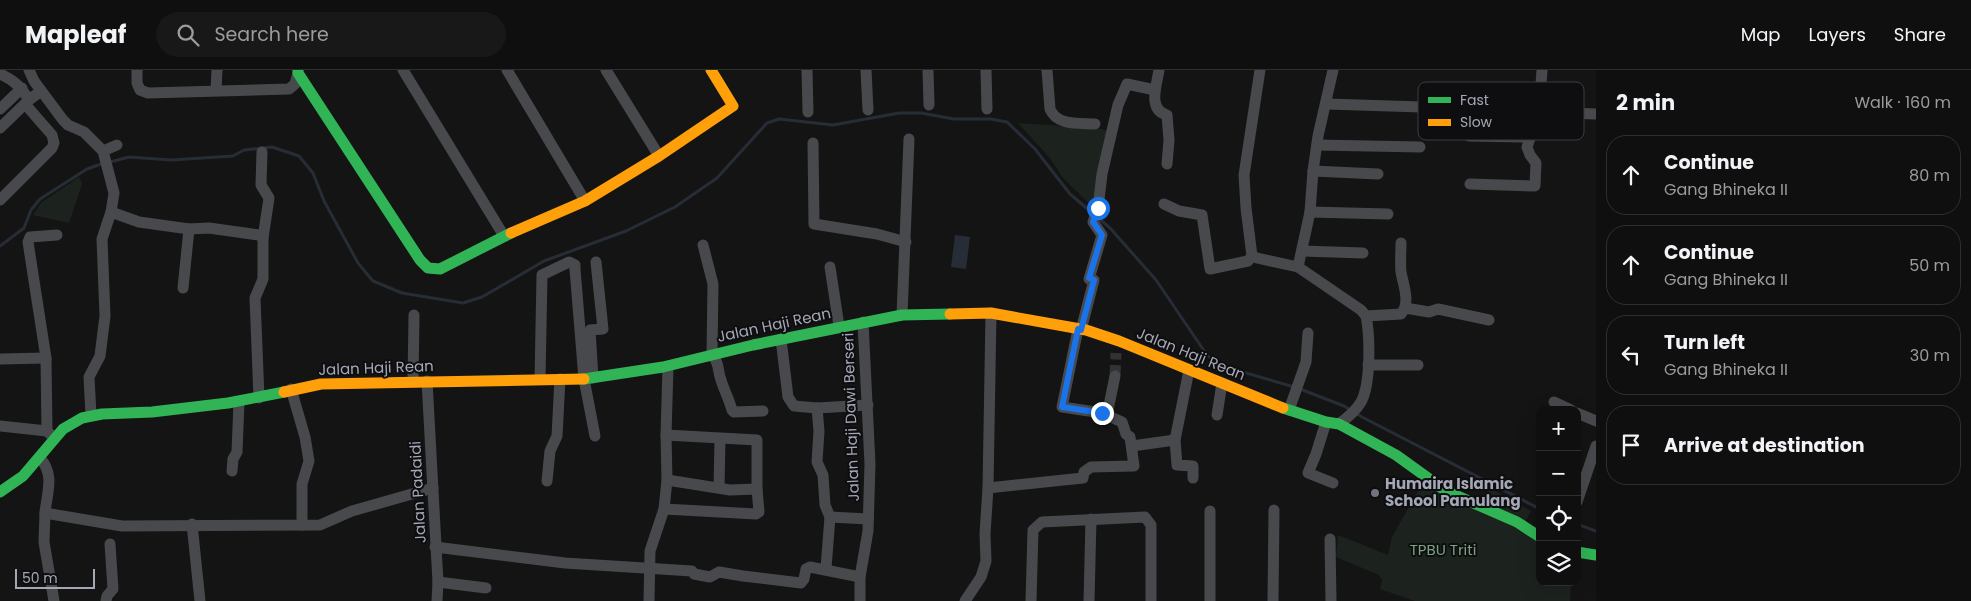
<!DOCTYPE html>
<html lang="en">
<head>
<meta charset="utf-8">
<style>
	:root { --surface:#0f0f0f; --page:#181818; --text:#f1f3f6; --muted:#9b9c9e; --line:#2f2f2f }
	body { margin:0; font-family:Poppins,sans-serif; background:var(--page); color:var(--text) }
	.controls { position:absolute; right:15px; bottom:15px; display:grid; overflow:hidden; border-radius:10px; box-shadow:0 5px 20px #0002 }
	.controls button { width:45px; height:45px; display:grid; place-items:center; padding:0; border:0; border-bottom:1px solid var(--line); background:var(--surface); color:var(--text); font:25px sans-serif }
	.scale { position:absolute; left:15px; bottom:12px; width:80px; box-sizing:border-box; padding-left:5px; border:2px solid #a4a8b6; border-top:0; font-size:14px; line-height:18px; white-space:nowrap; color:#a4a8b6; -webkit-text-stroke:4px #0e0e10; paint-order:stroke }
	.stop { position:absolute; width:15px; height:15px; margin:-11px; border:4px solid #1a73e8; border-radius:50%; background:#fff }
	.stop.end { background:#1a73e8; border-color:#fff; box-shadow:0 1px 5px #0008 }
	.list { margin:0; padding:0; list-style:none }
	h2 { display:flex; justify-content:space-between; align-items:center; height:65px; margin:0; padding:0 20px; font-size:21px }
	h2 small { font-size:16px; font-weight:400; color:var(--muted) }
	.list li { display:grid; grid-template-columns:32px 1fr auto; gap:15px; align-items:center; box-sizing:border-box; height:80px; margin:0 10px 10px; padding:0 10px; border:1px solid var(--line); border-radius:20px }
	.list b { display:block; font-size:19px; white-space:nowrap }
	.list p { margin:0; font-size:16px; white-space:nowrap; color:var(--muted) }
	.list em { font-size:16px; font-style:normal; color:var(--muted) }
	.icon { flex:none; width:28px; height:28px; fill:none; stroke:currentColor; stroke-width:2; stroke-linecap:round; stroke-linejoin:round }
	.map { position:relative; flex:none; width:1596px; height:531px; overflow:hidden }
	header { display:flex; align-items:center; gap:30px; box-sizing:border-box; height:70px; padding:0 25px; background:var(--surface); border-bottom:1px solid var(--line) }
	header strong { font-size:24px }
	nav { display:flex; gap:28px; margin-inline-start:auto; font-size:18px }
	.search { width:350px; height:45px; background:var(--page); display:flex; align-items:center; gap:12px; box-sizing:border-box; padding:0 18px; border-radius:28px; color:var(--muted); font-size:19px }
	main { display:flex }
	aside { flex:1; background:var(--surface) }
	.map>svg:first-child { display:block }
</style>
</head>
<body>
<header>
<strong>Mapleaf</strong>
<div class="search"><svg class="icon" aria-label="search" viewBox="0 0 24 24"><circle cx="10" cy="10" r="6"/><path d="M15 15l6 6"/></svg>Search here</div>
<nav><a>Map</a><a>Layers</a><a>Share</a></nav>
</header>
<main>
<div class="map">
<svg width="1596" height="531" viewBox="0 0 1596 531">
	<rect width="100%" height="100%" fill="#141414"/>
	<!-- green -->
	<g fill="#1c231e">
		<polygon points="1018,53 1097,58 1109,61 1095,139 1063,108 1050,88"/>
		<polygon points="79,107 82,114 69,153 33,145 41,133"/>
		<polygon points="1423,412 1479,441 1490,418 1531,441 1521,460 1540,472 1540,512 1571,512 1570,531 1415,531 1380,519 1382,510 1379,505 1336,487 1338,465 1388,485 1392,467"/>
	</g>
	<!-- water -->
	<polygon fill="#272d36" points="955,165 970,167 966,199 951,197"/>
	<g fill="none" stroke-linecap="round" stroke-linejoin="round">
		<!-- stream -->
		<g stroke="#272d36" stroke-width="3">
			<polyline points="110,92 129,87 171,90 233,86 244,80 272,77 299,86 313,103 324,131 358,193 373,211 402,223 463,233 482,227 544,191 626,161 675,137 717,108 767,53 779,49 833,55 899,43 921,43 954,49 991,49 1007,52 1035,79 1070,124 1110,158 1156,210 1207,285 1219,295 1294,317"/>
			<polyline points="0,176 24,158 31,140 40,129 87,99 104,93"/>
			<polyline points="1300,319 1344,336 1362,347 1540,439"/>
			<polyline points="1577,454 1596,461"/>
		</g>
		<!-- street-tunnel -->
		<polyline stroke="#313234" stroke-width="11" stroke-dasharray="11 5.5" stroke-linecap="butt" points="1115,306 1116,283"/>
		<!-- street -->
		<g stroke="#48494d" stroke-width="11">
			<polyline points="29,0 34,11 63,50 68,55 84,62 103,81 114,123 111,142 102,169 105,246 100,286 89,307 91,345"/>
			<polyline points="137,0 137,13 140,20 148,23 289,19 295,14 298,3"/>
			<polyline points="403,0 504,166"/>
			<polyline points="507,0 585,131"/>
			<polyline points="606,0 659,86"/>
			<polyline points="807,0 808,42"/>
			<polyline points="866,0 868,40"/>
			<polyline points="928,0 929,35"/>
			<polyline points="986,0 987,39"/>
			<path d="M1047,0L1050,39C1057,56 1079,53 1095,54"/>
			<path d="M1159,0C1157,14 1147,40 1167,45L1169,70L1167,94"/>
			<path d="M0,4C14,10 21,17 29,30L41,21"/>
			<polyline points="216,20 217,0"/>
			<polyline points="1467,22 1541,25"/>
			<polyline points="1327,34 1421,37"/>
			<polyline points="0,39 22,18"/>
			<polyline points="1539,42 1596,44"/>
			<polyline points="0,58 29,30"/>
			<polyline points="1469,66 1530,67"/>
			<polyline points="813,73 814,154 877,164 906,172"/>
			<polyline points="1317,75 1420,77"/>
			<polyline points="103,81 117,75"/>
			<polyline points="262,82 261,115 269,128 263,168"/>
			<polyline points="1313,101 1378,104"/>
			<polyline points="1470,114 1535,116 1536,93 1530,85 1527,77 1539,42 1542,0"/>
			<polyline points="0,130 52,78 54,73 52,65 25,34"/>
			<polyline points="1164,134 1179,141 1202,145 1210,199 1248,191 1252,186"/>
			<polyline points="111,142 139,152 189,159 209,158 259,165 263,168 263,209 255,228 259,328"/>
			<polyline points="1310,142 1388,144"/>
			<path d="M703,175L713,214L712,284C720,294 717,299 721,310C724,320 729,329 732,340L734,342L763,341"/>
			<polyline points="1302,181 1363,183"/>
			<path d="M1252,186L1257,188L1298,197L1361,240L1366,246C1370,266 1371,314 1361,332C1356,341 1347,348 1339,354"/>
			<polyline points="1252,186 1246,138 1244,105 1260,0"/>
			<polyline points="830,197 839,256"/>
			<polyline points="1298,197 1310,142 1313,101 1318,66 1333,0"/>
			<polyline points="183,218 189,159"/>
			<polyline points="1405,238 1429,242 1438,239 1489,250"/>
			<polyline points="902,245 909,69"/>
			<path d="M1366,246L1401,244C1411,233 1403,214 1401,202C1400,193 1401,183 1401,173"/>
			<polyline points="1081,260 1094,210 1089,209 1102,165 1093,152 1098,138 1102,104 1118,35 1127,14 1155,20"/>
			<polyline points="781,269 788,327 794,336 817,338 868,335"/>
			<polyline points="0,289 46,288"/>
			<polyline points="1368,295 1418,295"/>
			<polyline points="1189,300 1175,370 1177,395 1193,396 1193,408"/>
			<polyline points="593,308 590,260 603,259 596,192"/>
			<polyline points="540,309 542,205 569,192 575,195 575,199 584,309 595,366"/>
			<polyline points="413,311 414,245"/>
			<polyline points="427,311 438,512 437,531"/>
			<polyline points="291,319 305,367 309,391 302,414 302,455"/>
			<polyline points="1554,332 1571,340"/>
			<polyline points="817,338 819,361 817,392 823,405 825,435 830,447 868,449"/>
			<polyline points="1289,340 1306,292 1308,263"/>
			<polyline points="1577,343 1596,351"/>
			<polyline points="1109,345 1108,340 1115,306"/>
			<polyline points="1217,345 1222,313"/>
			<polyline points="1326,352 1316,384 1308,403 1333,413"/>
			<polyline points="0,356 47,361"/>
			<polyline points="54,368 47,361 46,288 28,172 30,167 57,165"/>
			<polyline points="1132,376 1175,370"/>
			<path d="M40,388C55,405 47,422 45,443L122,456L320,455L352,441L433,418"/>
			<polyline points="232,401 233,389 237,382 239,332"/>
			<polyline points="667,410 730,420 757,419"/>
			<polyline points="547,411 550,381 557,366 560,309"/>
			<polyline points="719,418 720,369"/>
			<polyline points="988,418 1083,408 1084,402 1091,397 1134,396 1130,367 1126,364 1122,352 1102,343 1062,337 1078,259"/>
			<polyline points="1577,432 1596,376"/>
			<polyline points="664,439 756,444 759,442 757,419 757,370 666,365"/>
			<polyline points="1210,441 1210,531"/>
			<polyline points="45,443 44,472 54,531"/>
			<polyline points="192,454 200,531"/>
			<polyline points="1330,469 1331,531"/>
			<polyline points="435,477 565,493 692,501 694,504 710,507 719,502 743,506 801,513 804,509 806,499 810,497 860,507"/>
			<polyline points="826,498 830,447"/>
			<polyline points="438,512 486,518"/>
			<polyline points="106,531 107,526 113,519 110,474"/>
			<polyline points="649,531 650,481 664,439 667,410 666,365 668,296"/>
			<polyline points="860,531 860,507 868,461 870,394 863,252"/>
			<polyline points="965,531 981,507 986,491 985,464 988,418 991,243"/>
			<polyline points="1031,531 1033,460 1042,452 1145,447 1151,455 1151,531"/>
			<polyline points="1089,531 1091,449"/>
			<polyline points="1273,531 1274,440"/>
		</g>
		<!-- fast -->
		<g stroke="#30b455" stroke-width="11">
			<polyline points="298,0 298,3 420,190 428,198 440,199 511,163"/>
			<polyline points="584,309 663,297 753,275 902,245 950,244"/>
			<polyline points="1283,338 1326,352 1339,354 1396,385 1446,421 1517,452 1540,467"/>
			<polyline points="0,422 23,406 63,359 82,348 102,344 152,342 228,333 284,322"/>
			<polyline points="1577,482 1596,485"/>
		</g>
		<!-- slow -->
		<g stroke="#ff9f0a" stroke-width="11">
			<polyline points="511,163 585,131 659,86 733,36 711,0"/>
			<polyline points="950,244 991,243 1086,260 1119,271 1283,338"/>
			<polyline points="284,322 321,314 584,309"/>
		</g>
	</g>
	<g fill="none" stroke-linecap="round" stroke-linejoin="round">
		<!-- route -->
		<polyline stroke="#1a73e8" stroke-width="6" points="1098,138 1093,152 1102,165 1089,208 1094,210 1081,260 1078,259 1062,337 1102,343"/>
	</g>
	<!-- markers -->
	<circle fill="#72747d" stroke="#0e0e10" stroke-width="2" cx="1375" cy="423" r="5"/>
	<g text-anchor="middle" stroke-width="4" stroke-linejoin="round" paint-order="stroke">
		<!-- street labels -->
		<g font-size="15" fill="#a4a8b6" stroke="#0e0e10">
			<text transform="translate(774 255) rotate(-12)" y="5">Jalan Haji Rean</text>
			<text transform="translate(1191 284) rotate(22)" y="5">Jalan Haji Rean</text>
			<text transform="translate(376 298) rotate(-2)" y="5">Jalan Haji Rean</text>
			<text transform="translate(851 347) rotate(-92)" y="5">Jalan Haji Dawi Berseri</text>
			<text transform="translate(418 422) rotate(-93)" y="5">Jalan Padaidi</text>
		</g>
		<!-- poi labels -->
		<g font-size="15" font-weight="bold" fill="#a4a8b6" stroke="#0e0e10" text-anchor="start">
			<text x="1385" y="419">Humaira Islamic<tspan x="1385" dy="17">School Pamulang</tspan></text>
		</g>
		<!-- park labels -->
		<g font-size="15" fill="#7ba181" stroke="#0e0e10">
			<text x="1443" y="485">TPBU Triti</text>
		</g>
	</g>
	<!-- legend -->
	<rect x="1418" y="12" width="166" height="58" rx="8" fill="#0e0e10" stroke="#3b3c42" stroke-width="1"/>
	<rect x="1428" y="27" width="23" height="6" fill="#30b455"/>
	<rect x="1428" y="49" width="23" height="7" fill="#ff9f0a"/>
	<g font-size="14" fill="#a4a8b6">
		<text x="1460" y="35">Fast</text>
		<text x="1460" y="57">Slow</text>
	</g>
</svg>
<div class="controls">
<button>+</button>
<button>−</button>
<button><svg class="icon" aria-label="locate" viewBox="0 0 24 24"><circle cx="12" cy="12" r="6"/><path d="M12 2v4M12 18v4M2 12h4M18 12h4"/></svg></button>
<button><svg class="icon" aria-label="layers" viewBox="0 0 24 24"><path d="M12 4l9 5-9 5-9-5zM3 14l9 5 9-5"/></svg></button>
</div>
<div class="scale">50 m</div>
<div class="stop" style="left:1098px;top:138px"></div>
<div class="stop end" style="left:1102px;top:343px"></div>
</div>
<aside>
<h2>2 min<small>Walk · 160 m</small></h2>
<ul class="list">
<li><svg class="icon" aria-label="ahead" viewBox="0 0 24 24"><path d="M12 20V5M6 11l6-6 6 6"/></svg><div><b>Continue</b><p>Gang Bhineka II</p></div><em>80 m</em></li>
<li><svg class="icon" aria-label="ahead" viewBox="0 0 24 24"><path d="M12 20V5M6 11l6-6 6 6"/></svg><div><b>Continue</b><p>Gang Bhineka II</p></div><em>50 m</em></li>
<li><svg class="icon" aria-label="left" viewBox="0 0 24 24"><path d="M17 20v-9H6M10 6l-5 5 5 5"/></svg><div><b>Turn left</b><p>Gang Bhineka II</p></div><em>30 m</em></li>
<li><svg class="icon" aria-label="arrive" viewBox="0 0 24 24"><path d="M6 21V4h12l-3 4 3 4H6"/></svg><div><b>Arrive at destination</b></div></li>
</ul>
</aside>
</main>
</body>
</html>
